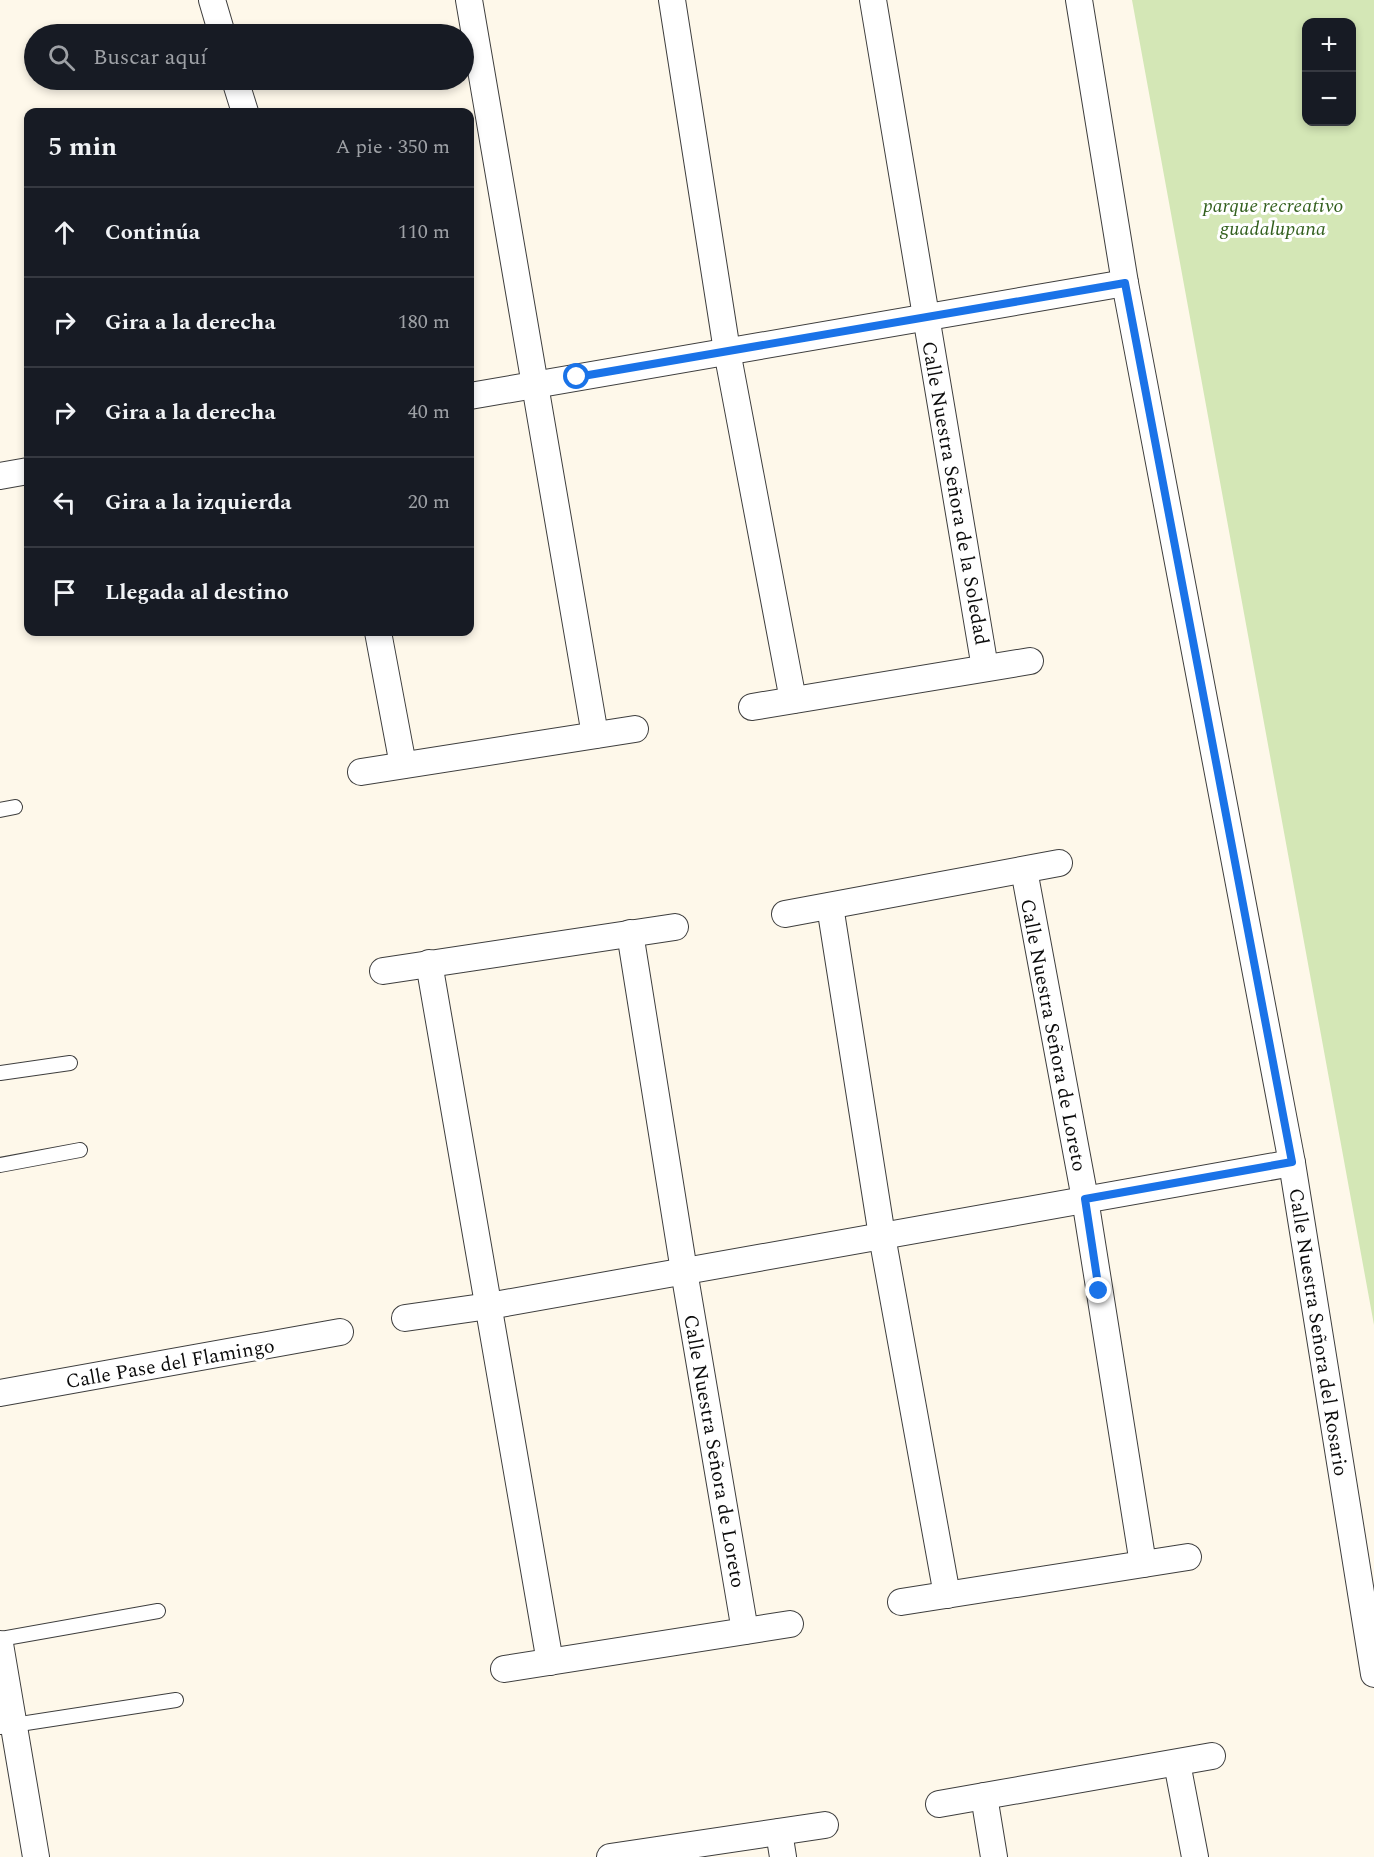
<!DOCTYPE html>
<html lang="es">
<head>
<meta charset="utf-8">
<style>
	:root { --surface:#171b24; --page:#242831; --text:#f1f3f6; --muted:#9ea1a6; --line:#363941 }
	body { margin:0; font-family:Spectral,serif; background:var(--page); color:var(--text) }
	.controls { position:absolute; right:18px; top:18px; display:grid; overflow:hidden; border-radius:12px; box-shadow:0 3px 9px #0003 }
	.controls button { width:54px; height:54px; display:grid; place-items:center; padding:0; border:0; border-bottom:2px solid var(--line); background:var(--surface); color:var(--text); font:30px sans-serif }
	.stop { position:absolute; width:18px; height:18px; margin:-14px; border:4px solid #1a73e8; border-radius:50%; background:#fff }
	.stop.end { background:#1a73e8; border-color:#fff; box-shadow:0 2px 6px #0008 }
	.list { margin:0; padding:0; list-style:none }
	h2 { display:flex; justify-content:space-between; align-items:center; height:78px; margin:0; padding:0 24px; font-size:26px }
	h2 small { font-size:20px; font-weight:400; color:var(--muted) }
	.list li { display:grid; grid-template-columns:39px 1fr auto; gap:18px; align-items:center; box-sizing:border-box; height:90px; padding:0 24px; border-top:2px solid var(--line) }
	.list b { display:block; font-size:22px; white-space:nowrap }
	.list em { font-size:20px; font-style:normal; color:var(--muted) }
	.icon { flex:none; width:33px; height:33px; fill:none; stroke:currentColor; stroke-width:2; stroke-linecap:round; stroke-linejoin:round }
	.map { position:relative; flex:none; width:1374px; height:1857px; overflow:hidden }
	.search { position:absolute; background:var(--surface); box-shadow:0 3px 9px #0003; left:24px; top:24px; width:450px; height:66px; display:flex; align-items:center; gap:15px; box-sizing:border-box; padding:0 21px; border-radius:33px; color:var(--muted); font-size:22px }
	.panel { position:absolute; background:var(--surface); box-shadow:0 3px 9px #0003; left:24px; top:108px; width:450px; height:528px; border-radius:12px }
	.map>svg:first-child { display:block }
</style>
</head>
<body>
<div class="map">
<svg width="1374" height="1857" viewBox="0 0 1374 1857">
	<rect width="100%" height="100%" fill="#fef8ea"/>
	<!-- green -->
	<path fill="#d4e7b6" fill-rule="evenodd" d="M1132,0H1374V1325ZM1306,22H1352V122H1306Z"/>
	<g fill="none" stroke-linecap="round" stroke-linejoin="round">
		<!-- service casing -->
		<g stroke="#3e3e3e" stroke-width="16">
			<g id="service">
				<polyline points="0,810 15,807"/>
				<polyline points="0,1073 70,1063"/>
				<polyline points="0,1165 80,1150"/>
				<polyline points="0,1639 158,1611"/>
				<polyline points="0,1727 176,1700"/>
			</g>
		</g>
		<!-- minor casing -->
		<g stroke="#3e3e3e" stroke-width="28">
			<g id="minor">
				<polyline points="212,0 222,34"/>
				<polyline points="469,0 595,735"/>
				<polyline points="672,0 727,351 793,700"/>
				<polyline points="873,0 985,668"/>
				<polyline points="1079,0 1125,283 1292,1163 1374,1674"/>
				<polyline points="235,80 245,112"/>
				<polyline points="470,396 1125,283"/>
				<polyline points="0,476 28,471"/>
				<polyline points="378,632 403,765"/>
				<polyline points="752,707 1030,661"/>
				<polyline points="361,772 635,729"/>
				<polyline points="1024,870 1085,1199 1143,1564"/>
				<polyline points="830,906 882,1236 947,1595"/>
				<polyline points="785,914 1059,863"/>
				<polyline points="630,933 684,1271 745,1631"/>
				<polyline points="429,963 550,1662"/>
				<polyline points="383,971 675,927"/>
				<polyline points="405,1318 489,1306 1292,1163"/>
				<polyline points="0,1393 340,1332"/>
				<polyline points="901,1602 1188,1557"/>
				<polyline points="0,1644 36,1857"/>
				<polyline points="504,1669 790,1624"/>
				<polyline points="1177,1763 1195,1857"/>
				<polyline points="984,1796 994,1857"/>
				<polyline points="939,1804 1212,1756"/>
				<polyline points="779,1832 783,1857"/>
				<polyline points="610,1857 825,1825"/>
			</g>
		</g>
		<!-- service -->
		<use href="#service" stroke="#fff" stroke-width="14"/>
		<!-- minor -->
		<use href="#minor" stroke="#fff" stroke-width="26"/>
	</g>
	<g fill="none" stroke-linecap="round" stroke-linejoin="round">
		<!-- route -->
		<polyline stroke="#1a73e8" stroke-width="8" points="577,377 1125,283 1292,1162 1085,1199 1099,1291"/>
	</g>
	<g text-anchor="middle" stroke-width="6" stroke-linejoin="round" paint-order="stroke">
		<!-- park labels -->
		<g font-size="20" font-style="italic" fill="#33601e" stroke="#fff">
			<text x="1273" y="212">parque recreativo<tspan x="1273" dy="23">guadalupana</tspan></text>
		</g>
		<!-- street labels -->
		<g font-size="20" fill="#0b0b0b" stroke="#fff">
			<text transform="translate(956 493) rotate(80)" y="7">Calle Nuestra Señora de la Soledad</text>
			<text transform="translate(1054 1035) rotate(79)" y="7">Calle Nuestra Señora de Loreto</text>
			<text transform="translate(1319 1332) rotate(81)" y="7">Calle Nuestra Señora del Rosario</text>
			<text transform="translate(170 1363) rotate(-10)" y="7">Calle Pase del Flamingo</text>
			<text transform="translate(715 1451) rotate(80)" y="7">Calle Nuestra Señora de Loreto</text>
		</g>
	</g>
</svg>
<div class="controls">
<button>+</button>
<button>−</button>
</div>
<div class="stop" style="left:577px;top:377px"></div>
<div class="stop end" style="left:1099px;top:1291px"></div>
<div class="search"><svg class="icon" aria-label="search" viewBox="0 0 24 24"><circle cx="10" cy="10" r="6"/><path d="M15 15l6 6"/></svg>Buscar aquí</div>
<section class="panel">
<h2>5 min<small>A pie · 350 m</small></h2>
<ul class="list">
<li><svg class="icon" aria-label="ahead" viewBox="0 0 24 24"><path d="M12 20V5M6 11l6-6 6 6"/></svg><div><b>Continúa</b></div><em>110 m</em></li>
<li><svg class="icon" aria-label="right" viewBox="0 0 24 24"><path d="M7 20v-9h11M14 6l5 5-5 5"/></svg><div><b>Gira a la derecha</b></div><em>180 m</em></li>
<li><svg class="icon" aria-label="right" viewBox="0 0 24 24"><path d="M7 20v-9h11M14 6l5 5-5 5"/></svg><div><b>Gira a la derecha</b></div><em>40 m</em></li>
<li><svg class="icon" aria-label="left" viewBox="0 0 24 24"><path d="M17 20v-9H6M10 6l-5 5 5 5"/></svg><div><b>Gira a la izquierda</b></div><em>20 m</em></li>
<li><svg class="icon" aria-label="arrive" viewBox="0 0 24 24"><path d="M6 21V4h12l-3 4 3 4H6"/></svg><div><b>Llegada al destino</b></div></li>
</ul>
</section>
</div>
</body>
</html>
